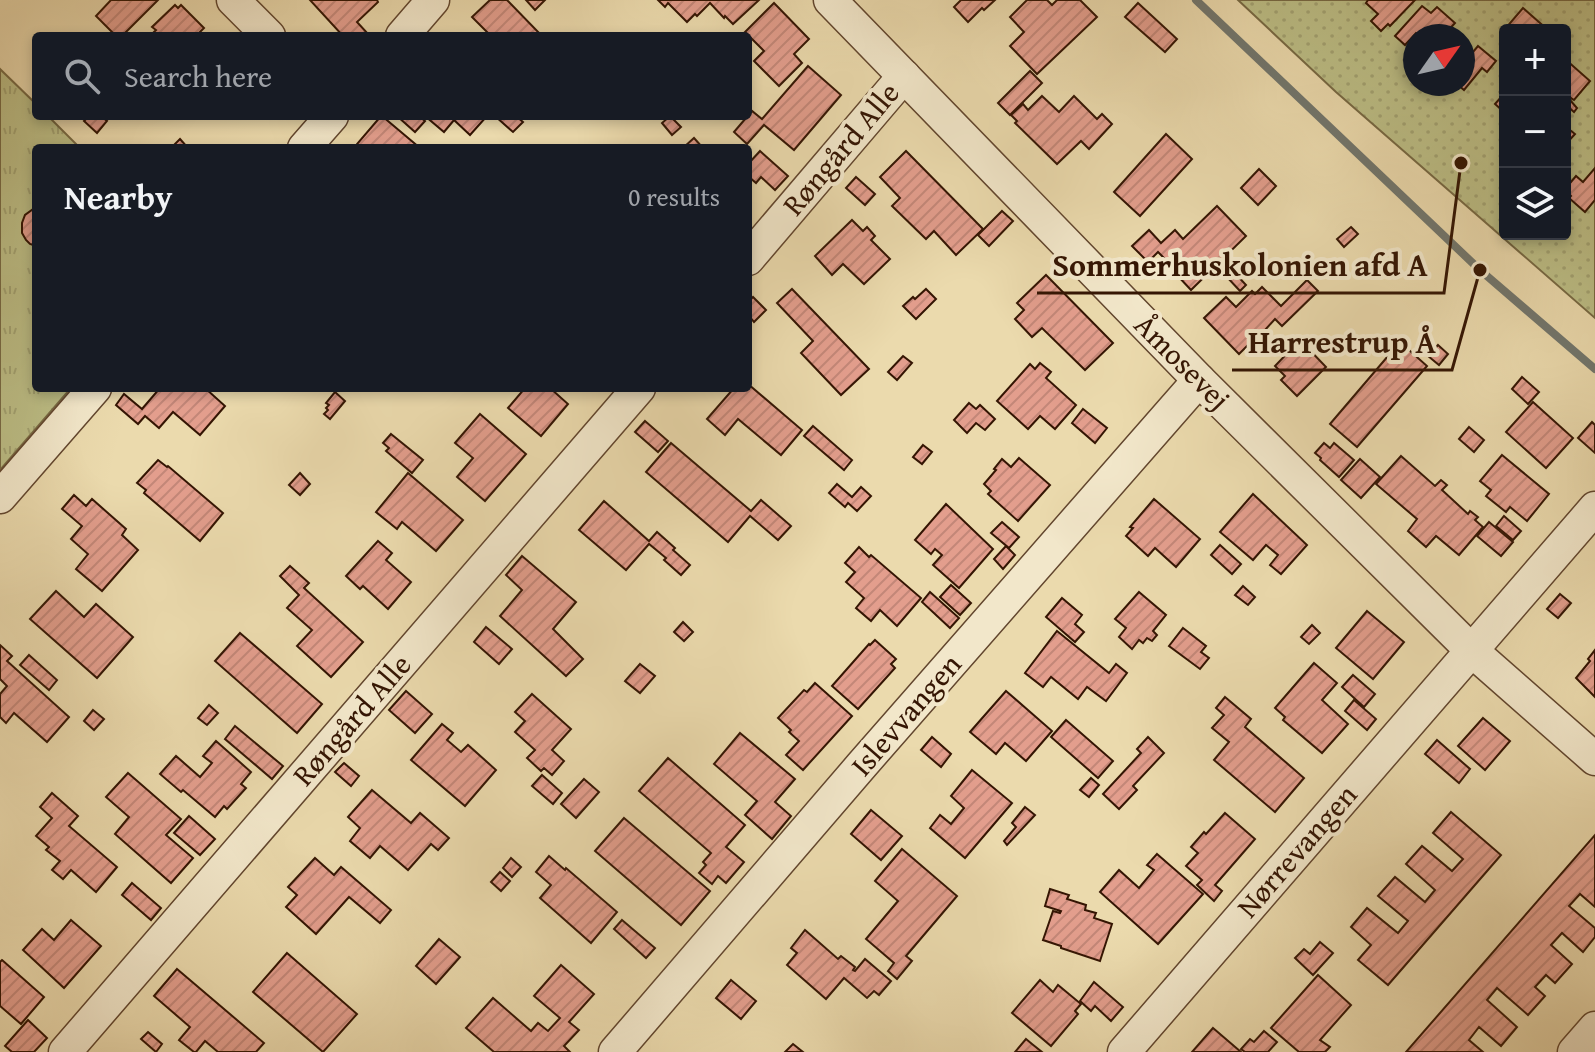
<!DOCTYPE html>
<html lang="en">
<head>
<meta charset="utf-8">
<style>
	:root { --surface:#171b24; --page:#20242c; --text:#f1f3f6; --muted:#9ea1a6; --line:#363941 }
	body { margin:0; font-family:"Gentium Book Plus",serif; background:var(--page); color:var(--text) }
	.controls { position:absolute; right:24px; top:24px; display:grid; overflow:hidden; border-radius:8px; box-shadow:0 4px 12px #0003 }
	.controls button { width:72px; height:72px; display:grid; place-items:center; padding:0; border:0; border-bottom:2px solid var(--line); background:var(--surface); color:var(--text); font:40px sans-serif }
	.compass { position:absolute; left:1403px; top:24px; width:72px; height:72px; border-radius:50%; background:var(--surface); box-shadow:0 4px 12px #0003; rotate:56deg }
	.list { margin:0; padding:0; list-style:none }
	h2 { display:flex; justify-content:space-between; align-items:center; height:104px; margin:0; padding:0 32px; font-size:34px }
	h2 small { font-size:26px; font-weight:400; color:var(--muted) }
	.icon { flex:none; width:44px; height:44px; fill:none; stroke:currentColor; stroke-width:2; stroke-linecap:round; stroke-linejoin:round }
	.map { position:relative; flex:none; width:1595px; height:1052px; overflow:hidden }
	.search { position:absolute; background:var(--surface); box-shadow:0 4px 12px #0003; left:32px; top:32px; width:720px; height:88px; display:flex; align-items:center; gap:20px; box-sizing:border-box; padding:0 28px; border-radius:8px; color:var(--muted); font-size:30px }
	.panel { position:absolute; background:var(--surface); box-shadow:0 4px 12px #0003; left:32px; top:144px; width:720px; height:248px; border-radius:8px }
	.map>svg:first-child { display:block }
</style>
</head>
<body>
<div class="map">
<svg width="1595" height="1052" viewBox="0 0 1595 1052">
	<defs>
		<pattern id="grass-tufts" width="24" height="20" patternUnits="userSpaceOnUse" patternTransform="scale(2)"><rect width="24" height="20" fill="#bcbe86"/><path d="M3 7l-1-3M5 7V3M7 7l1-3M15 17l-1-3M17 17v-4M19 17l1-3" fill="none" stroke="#a2a272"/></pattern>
		<pattern id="park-dots" width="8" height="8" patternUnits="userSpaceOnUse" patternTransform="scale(2)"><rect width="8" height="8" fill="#bcbe86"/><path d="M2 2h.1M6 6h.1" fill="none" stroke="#a2a272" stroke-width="1.8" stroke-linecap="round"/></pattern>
		<pattern id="building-hatch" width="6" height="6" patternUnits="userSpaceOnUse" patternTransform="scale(2)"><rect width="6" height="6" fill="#e39e8d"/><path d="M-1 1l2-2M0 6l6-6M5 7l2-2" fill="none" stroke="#c38778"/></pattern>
	</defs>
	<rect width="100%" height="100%" fill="#ebdaad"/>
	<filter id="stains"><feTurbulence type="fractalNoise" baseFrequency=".0025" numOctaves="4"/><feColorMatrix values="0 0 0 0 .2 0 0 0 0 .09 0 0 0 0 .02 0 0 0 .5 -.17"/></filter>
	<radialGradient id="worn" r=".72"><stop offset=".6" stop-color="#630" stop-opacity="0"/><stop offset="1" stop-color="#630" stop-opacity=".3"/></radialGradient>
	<!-- grass -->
	<polygon fill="url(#grass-tufts)" stroke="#786a44" stroke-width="2" points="0,69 36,104 36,116 48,116 80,148 36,148 36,388 71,388 0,470"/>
	<!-- park -->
	<path fill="url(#park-dots)" stroke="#786a44" stroke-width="2" fill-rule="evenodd" d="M1238,0H1595V318L1336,92ZM1505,30H1565V234H1505ZM1415,36H1463V84H1415Z"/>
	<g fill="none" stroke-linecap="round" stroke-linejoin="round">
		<!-- stream -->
		<polyline stroke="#72776e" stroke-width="8" points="1196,0 1480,270 1595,369"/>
	</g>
	<!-- building -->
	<g fill="url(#building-hatch)" stroke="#341503" stroke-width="2">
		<polygon points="111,0 158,0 122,36 116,36 96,16"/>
		<polygon points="310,0 377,0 378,2 357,22 369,35 343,36"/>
		<polygon points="490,0 507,0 542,36 491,36 472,17"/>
		<polygon points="526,0 545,0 535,10"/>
		<polygon points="658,0 759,0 733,24 725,16 724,18 710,3 697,16 695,14 687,22 668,3 665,7"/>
		<polygon points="961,0 995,0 984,10 982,8 968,22 954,7"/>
		<polygon points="1027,0 1047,0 1052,5 1057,0 1080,0 1097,17 1037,74 1010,46 1024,32 1010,17"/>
		<polygon points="1368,0 1415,0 1390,26 1388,24 1381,31 1371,21 1378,14 1366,3"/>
		<polygon points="774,3 809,39 794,54 802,63 779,86 754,61 764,51 745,32"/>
		<polygon points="1138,3 1177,39 1165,52 1125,17"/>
		<polygon points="175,5 178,8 181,5 204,28 196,36 156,36 153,33 156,30 152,27"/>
		<polygon points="1422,6 1431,13 1437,7 1455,23 1443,36 1420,36 1416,33 1405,45 1395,36"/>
		<polygon points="1523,8 1548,30 1547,30 1505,29"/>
		<polygon points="1478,46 1496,61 1487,72 1482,68 1464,90 1457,84 1463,84 1463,64"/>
		<polygon points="1565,59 1590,81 1574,100 1571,98 1570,100 1577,108 1574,112 1565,104"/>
		<polygon points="808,66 841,95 794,150 764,125 747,144 734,132 752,111 762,119"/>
		<polygon points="1030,71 1042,83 1010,115 998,103"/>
		<polygon points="1505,86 1505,113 1495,104 1503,95 1500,92"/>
		<polygon points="1042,96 1059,112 1074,96 1097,119 1102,114 1112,124 1089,149 1081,141 1057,164 1015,123 1017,121 1011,115 1023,104 1028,110"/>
		<polygon points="89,116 101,116 107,121 97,133 84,121"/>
		<polygon points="381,116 382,116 420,148 362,148 357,144"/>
		<polygon points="397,116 419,116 425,121 415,132"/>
		<polygon points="425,116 487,116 470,135 454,120 444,132"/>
		<polygon points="495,116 516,116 523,122 513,132"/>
		<polygon points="670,116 681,127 672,135 662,123"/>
		<polygon points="1565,126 1575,134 1565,145"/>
		<polygon points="1166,134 1192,159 1140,216 1114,192"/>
		<polygon points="694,138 703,148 683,148"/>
		<polygon points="180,139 188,148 171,148"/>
		<polygon points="760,151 788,176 775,190 761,177 756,183 748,176 748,172 751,168 748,164"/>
		<polygon points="906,151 983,229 956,255 934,231 926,239 892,206 900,198 880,177"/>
		<polygon points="1595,168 1595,200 1585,212 1569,198 1571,196 1565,189 1576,176 1583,182"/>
		<polygon points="1259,169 1276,186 1258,205 1241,188"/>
		<polygon points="856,177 875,194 865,205 846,188"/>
		<polygon points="1217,206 1246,236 1191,290 1162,259 1164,258 1158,252 1148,262 1132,246 1149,230 1161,243 1175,230 1183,239"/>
		<polygon points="36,207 36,246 30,244 26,240 22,233 22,223 25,215"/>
		<polygon points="1002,211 1013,221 989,246 978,235"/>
		<polygon points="852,220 863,231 867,227 875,236 871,240 890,259 864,284 843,264 832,275 815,256"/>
		<polygon points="1351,227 1358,234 1344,247 1337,239"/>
		<polygon points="1232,270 1246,285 1240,291 1226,276"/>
		<polygon points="1046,275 1113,343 1085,370 1042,328 1032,337 1015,319 1024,310 1017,303"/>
		<polygon points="1307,280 1318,291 1282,326 1275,319 1256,340 1254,339 1239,354 1204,318 1226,297 1236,307 1252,291 1255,294 1262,287 1281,306"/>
		<polygon points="792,289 869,369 841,395 801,353 813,341 777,303"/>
		<polygon points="926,289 936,299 916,319 903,306 913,297 915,299"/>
		<polygon points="753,297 766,310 754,322 748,315 748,302"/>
		<polygon points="1300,340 1326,367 1297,396 1281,380 1285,376 1275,366"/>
		<polygon points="1400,342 1427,366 1357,447 1330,424"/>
		<polygon points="1438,345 1448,354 1439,365 1428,356"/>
		<polygon points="903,356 912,363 897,380 888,372"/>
		<polygon points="1040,363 1051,372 1046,378 1076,405 1055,429 1040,416 1028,429 997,401 1030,364 1035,369"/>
		<polygon points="1522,377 1539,392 1528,404 1512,389"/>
		<polygon points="748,384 802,430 781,455 738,419 725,435 707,419 734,388 748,388"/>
		<polygon points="160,388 205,388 225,406 200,435 173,412 159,428 145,416 138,424 116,405 124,394 142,409"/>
		<polygon points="525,388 550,388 568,404 541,436 508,408"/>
		<polygon points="335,392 345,401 330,419 324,414 328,410 326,408 329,405 326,403"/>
		<polygon points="1533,402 1573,438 1546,468 1506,432"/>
		<polygon points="969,403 976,409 980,405 995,419 985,430 976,423 967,433 954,420"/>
		<polygon points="1083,409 1107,428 1095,443 1072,423"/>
		<polygon points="480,414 526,454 485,501 457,477 473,458 455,443"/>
		<polygon points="645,421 668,441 658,452 635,432"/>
		<polygon points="1592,422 1595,425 1595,453 1578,438"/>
		<polygon points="813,426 852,460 844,470 804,436"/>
		<polygon points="1469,427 1484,440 1474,452 1459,439"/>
		<polygon points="391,434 423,460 412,473 386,451 389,448 383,443"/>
		<polygon points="671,443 751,511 761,500 791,526 778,540 750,516 728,542 646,472"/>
		<polygon points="1324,443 1330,448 1334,443 1354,460 1339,477 1320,460 1321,458 1315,453"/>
		<polygon points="923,445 932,452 922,464 913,457"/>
		<polygon points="1502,455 1549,494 1527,521 1510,507 1506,512 1486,496 1491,490 1480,481"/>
		<polygon points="1401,456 1435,486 1441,480 1447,485 1442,490 1468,514 1470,511 1478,517 1475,520 1483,527 1459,555 1436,536 1426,547 1408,531 1417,519 1376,484"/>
		<polygon points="1019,458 1050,485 1018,521 988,494 991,491 984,484 996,470 994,469 1002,459 1011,467"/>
		<polygon points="1360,459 1380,477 1361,498 1341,480"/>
		<polygon points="158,460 167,467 168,466 223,513 200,541 144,493 146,490 137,483"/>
		<polygon points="300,473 310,484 300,495 289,485"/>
		<polygon points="408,473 463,520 436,551 402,522 397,529 376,512"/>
		<polygon points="837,484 852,497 861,487 871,496 857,511 848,503 845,507 829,493"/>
		<polygon points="1253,494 1307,545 1281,574 1270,565 1278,555 1266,545 1253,560 1220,532"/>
		<polygon points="74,495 86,506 92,499 126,529 122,535 138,550 102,591 76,569 88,554 71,539 82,526 62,509"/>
		<polygon points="1154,499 1200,539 1176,567 1155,548 1148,556 1126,536 1133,528 1130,527"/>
		<polygon points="604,501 649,541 657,532 675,548 673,550 690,565 681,575 664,560 666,558 649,544 626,570 579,530"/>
		<polygon points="946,504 993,549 959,588 933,565 942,555 935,549 931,554 915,540"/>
		<polygon points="1504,516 1521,531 1513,540 1496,526"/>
		<polygon points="1002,522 1019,537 1009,548 991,533"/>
		<polygon points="1489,522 1513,542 1501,556 1477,536"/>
		<polygon points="378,541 392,553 386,560 411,582 388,609 363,586 360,589 346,576"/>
		<polygon points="1220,545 1241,564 1232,574 1211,555"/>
		<polygon points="1006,546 1015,555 1003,569 994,559"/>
		<polygon points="859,547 869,557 871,555 921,598 897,626 880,610 871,621 856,608 864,598 846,582 855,572 845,563"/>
		<polygon points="522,556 576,602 553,629 583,659 566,676 500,616 522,590 506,575"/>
		<polygon points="290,566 309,583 304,588 363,642 331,677 297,646 312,630 287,608 299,595 280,576"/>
		<polygon points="951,585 971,603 960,615 940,597"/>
		<polygon points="1243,586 1255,597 1248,605 1235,595"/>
		<polygon points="56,591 84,617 96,604 133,637 97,678 30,619"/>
		<polygon points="930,592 959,618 950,628 922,602"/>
		<polygon points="1139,592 1166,615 1153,631 1157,635 1152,641 1147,638 1143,643 1139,640 1132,649 1119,637 1126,628 1115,619"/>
		<polygon points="1560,594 1571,603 1558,618 1547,609"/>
		<polygon points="1062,598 1082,615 1075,624 1084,632 1075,642 1046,617"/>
		<polygon points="1367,611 1404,642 1373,679 1336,648"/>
		<polygon points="683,622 693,632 684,641 674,632"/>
		<polygon points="1312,625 1320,633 1309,644 1301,637"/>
		<polygon points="486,627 512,649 499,664 474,642"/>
		<polygon points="1183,628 1206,646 1201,652 1209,658 1200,669 1169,646"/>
		<polygon points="1057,631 1109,673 1116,664 1127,673 1106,701 1087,687 1078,699 1051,677 1043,687 1025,673"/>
		<polygon points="240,633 322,704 297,733 215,661"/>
		<polygon points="875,640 896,659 891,664 895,668 858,709 832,686 869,644 870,645"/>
		<polygon points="0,645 12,656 7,661 69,717 47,742 14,713 6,723 0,717 0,694 7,686 0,679"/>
		<polygon points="1595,650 1595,697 1576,678 1590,661 1588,659"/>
		<polygon points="29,655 57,680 49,690 20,665"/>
		<polygon points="1314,663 1337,683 1322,700 1348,724 1322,753 1283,720 1285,717 1275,708"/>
		<polygon points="640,664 655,676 640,693 625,681"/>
		<polygon points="1353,675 1375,694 1364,707 1342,687"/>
		<polygon points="815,683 852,716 803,770 786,755 799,741 789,732 791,730 778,718 804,690 807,692"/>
		<polygon points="406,691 432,714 415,733 389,710"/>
		<polygon points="1006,691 1052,731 1026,761 1005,743 996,754 970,732"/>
		<polygon points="532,694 571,729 552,750 564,761 552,775 544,768 541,771 527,758 535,750 515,732 525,721 515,712"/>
		<polygon points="1225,697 1251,719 1245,727 1304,778 1275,812 1214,760 1229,742 1212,728 1224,715 1216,708"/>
		<polygon points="1354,700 1376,719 1367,730 1345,711"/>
		<polygon points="209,705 218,713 207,725 198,718"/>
		<polygon points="93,710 104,719 94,730 84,721"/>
		<polygon points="1483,718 1510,741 1485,770 1458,746"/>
		<polygon points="1066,720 1113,761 1098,778 1051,737"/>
		<polygon points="442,724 453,733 447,740 461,752 468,745 496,770 465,806 411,760"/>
		<polygon points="235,726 283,766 272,779 225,739"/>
		<polygon points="740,733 795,779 775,802 791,816 772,839 745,815 757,801 714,764"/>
		<polygon points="932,737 951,754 941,767 921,750"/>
		<polygon points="1148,737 1164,753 1133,786 1137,790 1119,809 1103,794 1141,753 1137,749"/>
		<polygon points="1437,740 1470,769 1459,783 1425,754"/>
		<polygon points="216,741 251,772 241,784 246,788 227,809 224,806 215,817 183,790 181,792 160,774 176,756 200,777 212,763 203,756"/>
		<polygon points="668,758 745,825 726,847 744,862 726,883 718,876 712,884 699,873 706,865 703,862 711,853 639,791"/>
		<polygon points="344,763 359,776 351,786 335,772"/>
		<polygon points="972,770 1012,803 965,858 930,828 940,815 951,824 964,808 951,796"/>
		<polygon points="128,773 181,819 166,835 193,858 171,883 115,834 129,817 106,797"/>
		<polygon points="542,775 562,793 553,804 532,786"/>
		<polygon points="1091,778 1099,785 1089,797 1080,790"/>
		<polygon points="584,779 599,792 576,818 561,804"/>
		<polygon points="372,790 411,823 420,813 449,838 438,850 431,844 408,870 380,846 370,858 350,841 360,828 348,817"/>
		<polygon points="52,793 78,816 69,826 117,867 96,892 71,870 63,879 52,870 60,861 46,850 49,847 36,836 52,818 40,807"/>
		<polygon points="1025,807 1035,815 1007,845 1004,841 1016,827 1012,823"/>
		<polygon points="871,810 902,836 881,860 851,834"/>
		<polygon points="1451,812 1501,855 1388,985 1358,960 1371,945 1351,927 1367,908 1398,933 1408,921 1378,896 1395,877 1425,902 1435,890 1406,864 1422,846 1452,871 1463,859 1433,833"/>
		<polygon points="1225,813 1255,839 1215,885 1222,891 1214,901 1197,885 1202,880 1186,866 1198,853 1191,847 1204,832 1206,834"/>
		<polygon points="189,816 215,839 200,855 174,833"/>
		<polygon points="624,818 710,891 681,925 595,851"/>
		<polygon points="1595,835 1595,907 1580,894 1569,906 1595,928 1595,937 1583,952 1562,933 1551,945 1572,964 1555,983 1546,975 1535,987 1545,996 1528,1015 1497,988 1487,1000 1517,1027 1501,1046 1479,1027 1469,1040 1483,1052 1406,1052"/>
		<polygon points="902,849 957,896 906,956 912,961 897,979 888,971 894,963 866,939 898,901 875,881"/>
		<polygon points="1157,854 1203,894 1158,944 1100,892 1119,870 1139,888 1154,870 1147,865"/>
		<polygon points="549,856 565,870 566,868 617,912 591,943 540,898 551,885 536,872"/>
		<polygon points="315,858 334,875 341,867 391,910 380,923 349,897 316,934 286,907 297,895 288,887"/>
		<polygon points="511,858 521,867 512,877 503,868"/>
		<polygon points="500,872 510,881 501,891 491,882"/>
		<polygon points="132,883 161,908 151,920 122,895"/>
		<polygon points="1050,889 1069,895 1067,899 1086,905 1085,910 1096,913 1094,918 1112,924 1100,961 1061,948 1061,946 1043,940 1053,911 1060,913 1061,911 1045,906"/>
		<polygon points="71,920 101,946 64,988 23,950 42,929 54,940"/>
		<polygon points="622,920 655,948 646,958 614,929"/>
		<polygon points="805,930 838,959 841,956 855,967 853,970 855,971 865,959 891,981 879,995 874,991 867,998 844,978 826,999 787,965 797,953 791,948"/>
		<polygon points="439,939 460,957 436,984 416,966"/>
		<polygon points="1320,942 1333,953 1313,975 1295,958 1304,949 1310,954"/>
		<polygon points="287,953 357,1014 323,1052 253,992"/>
		<polygon points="2,960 44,997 21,1024 0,1006 0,962"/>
		<polygon points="561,965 594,994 569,1022 579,1030 564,1046 570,1052 494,1052 466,1028 493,998 531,1031 538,1023 548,1031 560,1018 534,996"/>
		<polygon points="177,969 264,1043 256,1052 218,1052 205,1041 196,1052 194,1052 179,1040 190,1027 154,996"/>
		<polygon points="1318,975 1351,1005 1320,1040 1330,1047 1325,1052 1299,1052 1271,1028"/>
		<polygon points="731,980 756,1001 741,1019 716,998"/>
		<polygon points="1040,980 1053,992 1058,985 1081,1004 1075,1011 1078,1014 1051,1046 1012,1013"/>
		<polygon points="1094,982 1123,1007 1111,1021 1095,1006 1091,1011 1080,1001"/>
		<polygon points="28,1020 47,1038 34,1052 12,1052 5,1046"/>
		<polygon points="1213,1028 1241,1052 1192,1052"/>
		<polygon points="1264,1031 1277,1042 1268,1052 1245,1052 1241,1049 1250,1039 1254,1042"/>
		<polygon points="148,1032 162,1044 156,1052 141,1039"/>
		<polygon points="1026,1039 1032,1044 1042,1052 1015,1052"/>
		<polygon points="793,1044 803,1052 785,1052"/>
	</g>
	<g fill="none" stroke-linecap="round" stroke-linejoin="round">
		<!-- street casing -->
		<g stroke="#62462e" stroke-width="35">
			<g id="street">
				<polyline points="233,0 269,36"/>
				<polyline points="830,0 1199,380 1471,650 1595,759"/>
				<polyline points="402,36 433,0"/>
				<polyline points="304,148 332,116"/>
				<polyline points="748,259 904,76"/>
				<polyline points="0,497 95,388"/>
				<polyline points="65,1052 639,388"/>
				<polyline points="615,1052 861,766 1199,380"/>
				<polyline points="1124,1052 1595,508"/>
				<polyline points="1574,1052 1595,1028"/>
			</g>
		</g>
		<!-- street -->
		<use href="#street" stroke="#f2e7ca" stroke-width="32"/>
	</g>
	<g text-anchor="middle" stroke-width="8" stroke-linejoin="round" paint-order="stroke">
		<!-- street labels -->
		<g font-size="30" fill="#341503" stroke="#f2e7ca">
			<text transform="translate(841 149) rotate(-50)" y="10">Røngård Alle</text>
			<text transform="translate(1182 362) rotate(45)" y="10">Åmosevej</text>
			<text transform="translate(906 715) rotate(-49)" y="10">Islevvangen</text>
			<text transform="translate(352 720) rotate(-49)" y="10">Røngård Alle</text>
			<text transform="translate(1297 851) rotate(-49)" y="10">Nørrevangen</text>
		</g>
	</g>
	<!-- callouts -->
	<path fill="none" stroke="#341503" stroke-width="3" d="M1461 163L1444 293H1037M1480 270L1452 370H1232"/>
	<g fill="#341503" stroke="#f2e7ca" stroke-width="3">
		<circle cx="1461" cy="163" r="8"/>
		<circle cx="1480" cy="270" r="8"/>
	</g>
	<g font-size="32" text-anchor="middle" font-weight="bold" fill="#341503" stroke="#f2e7ca" stroke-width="8" stroke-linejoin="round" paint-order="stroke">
		<text x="1240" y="276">Sommerhuskolonien afd A</text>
		<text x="1342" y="353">Harrestrup Å</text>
	</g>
	<rect width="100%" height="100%" filter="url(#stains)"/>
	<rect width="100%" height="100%" fill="url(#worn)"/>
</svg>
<div class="controls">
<button>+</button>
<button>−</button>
<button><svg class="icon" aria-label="layers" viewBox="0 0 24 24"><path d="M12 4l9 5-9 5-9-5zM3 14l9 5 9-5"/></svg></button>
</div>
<svg class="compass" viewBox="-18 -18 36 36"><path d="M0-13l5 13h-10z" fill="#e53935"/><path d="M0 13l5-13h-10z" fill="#9ea1a6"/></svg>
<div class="search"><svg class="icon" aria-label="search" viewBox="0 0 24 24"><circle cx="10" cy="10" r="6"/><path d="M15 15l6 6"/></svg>Search here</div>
<section class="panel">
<h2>Nearby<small>0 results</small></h2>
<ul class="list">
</ul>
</section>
</div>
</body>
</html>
